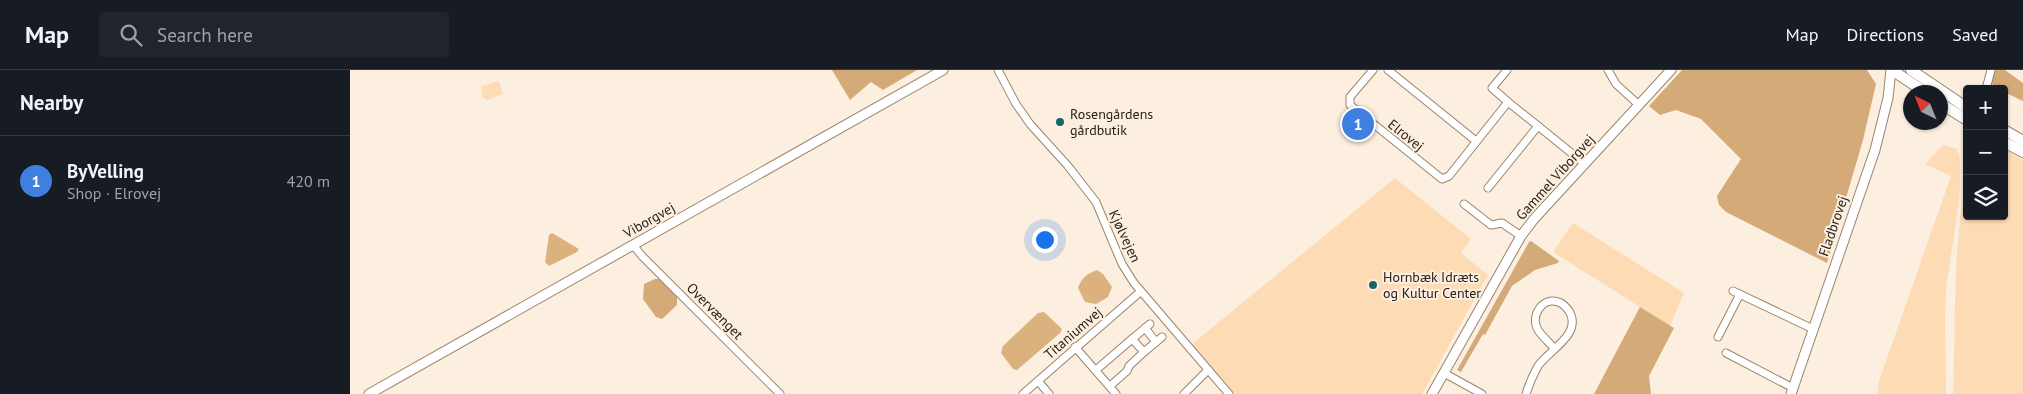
<!DOCTYPE html>
<html lang="en">
<head>
<meta charset="utf-8">
<style>
	:root { --surface:#171b24; --page:#20242c; --text:#f1f3f6; --muted:#9ea1a6; --line:#363941; --accent:#2563eb }
	body { margin:0; font-family:"PT Sans",sans-serif; background:var(--page); color:var(--text) }
	.controls { position:absolute; right:15px; top:15px; display:grid; overflow:hidden; border-radius:5px; box-shadow:0 1px 4px #0004 }
	.controls button { width:45px; height:45px; display:grid; place-items:center; padding:0; border:0; border-bottom:1px solid var(--line); background:var(--surface); color:var(--text); font:25px sans-serif }
	.compass { position:absolute; left:1553px; top:15px; width:45px; height:45px; border-radius:50%; background:var(--surface); box-shadow:0 1px 4px #0004; rotate:317deg }
	.you { position:absolute; left:694px; top:169px; width:18px; height:18px; margin:-12px; border:4px solid #fff; border-radius:50%; background:#1a73e8; box-shadow:0 0 0 8px #1a73e833 }
	.badge { display:grid; place-items:center; width:32px; height:32px; border-radius:50%; background:var(--accent); color:#fff; font-size:16px; font-weight:700 }
	.pin { position:absolute; translate:-50% -50%; border:2px solid #fff; box-shadow:0 1px 5px #0006 }
	.list { margin:0; padding:0; list-style:none }
	h2 { display:flex; justify-content:space-between; align-items:center; height:65px; margin:0; padding:0 20px; font-size:21px }
	h2 small { font-size:16px; font-weight:400; color:var(--muted) }
	.list li { display:grid; grid-template-columns:32px 1fr auto; gap:15px; align-items:center; box-sizing:border-box; height:90px; padding:0 20px; border-top:1px solid var(--line) }
	.list b { display:block; font-size:19px; white-space:nowrap }
	.list p { margin:0; font-size:16px; white-space:nowrap; color:var(--muted) }
	.list em { font-size:16px; font-style:normal; color:var(--muted) }
	.icon { flex:none; width:28px; height:28px; fill:none; stroke:currentColor; stroke-width:2; stroke-linecap:round; stroke-linejoin:round }
	.map { position:relative; flex:none; width:1673px; height:324px; overflow:hidden }
	header { display:flex; align-items:center; gap:30px; box-sizing:border-box; height:70px; padding:0 25px; background:var(--surface); border-bottom:1px solid var(--line) }
	header strong { font-size:24px }
	nav { display:flex; gap:28px; margin-inline-start:auto; font-size:18px }
	.search { width:350px; height:45px; background:var(--page); display:flex; align-items:center; gap:12px; box-sizing:border-box; padding:0 18px; border-radius:5px; color:var(--muted); font-size:19px }
	main { display:flex }
	aside { flex:1; background:var(--surface) }
	.map>svg:first-child { display:block }
</style>
</head>
<body>
<header>
<strong>Map</strong>
<div class="search"><svg class="icon" aria-label="search" viewBox="0 0 24 24"><circle cx="10" cy="10" r="6"/><path d="M15 15l6 6"/></svg>Search here</div>
<nav><a>Map</a><a>Directions</a><a>Saved</a></nav>
</header>
<main>
<aside>
<h2>Nearby<small></small></h2>
<ul class="list">
<li><span class="badge" style="background:#3f7fe0">1</span><div><b>ByVelling</b><p>Shop · Elrovej</p></div><em>420 m</em></li>
</ul>
</aside>
<div class="map">
<svg width="1673" height="324" viewBox="0 0 1673 324">
	<rect width="100%" height="100%" fill="#fcefe0"/>
	<!-- green -->
	<g fill="#fddcb5">
		<polygon points="149,11 153,24 137,30 133,28 131,16"/>
		<path d="M1593,75L1607,79C1618,102 1599,190 1596,220C1594,254 1596,290 1596,324H1527L1529,311L1601,106L1575,94Z"/>
		<path d="M1654,79L1673,90V324H1603C1606,254 1602,176 1617,108V146H1654Z"/>
		<polygon points="1045,108 1121,169 1111,183 1138,205 1072,324 886,324 842,274"/>
		<polygon points="1223,153 1334,223 1320,256 1203,182"/>
	</g>
	<!-- forest -->
	<g fill="#d4aa78">
		<polygon points="482,0 567,0 533,20 521,12 500,30"/>
		<polygon points="1332,0 1517,0 1526,14 1513,70 1477,193 1376,142 1369,135 1367,126 1391,89 1351,49 1326,40 1310,45 1299,36"/>
		<polygon points="1644,0 1655,0 1673,13 1673,31 1654,22 1654,19 1649,19 1641,13"/>
		<polygon points="1181,171 1209,191 1208,193 1185,200 1162,216 1135,265 1133,264 1111,302 1107,300 1179,172"/>
		<polygon points="305,209 309,209 327,227 327,235 312,249 306,247 293,229 294,214"/>
		<polygon points="1290,237 1324,258 1299,306 1301,324 1244,324"/>
	</g>
	<!-- water -->
	<g fill="#dbb17e">
		<polygon points="202,163 229,179 227,182 199,196 195,192 199,165"/>
		<path d="M747,200L753,204L762,217L758,227L746,234L735,232L728,218C732,207 737,204 747,200Z"/>
		<polygon points="694,242 712,259 710,263 667,300 663,299 651,283 653,276 688,243"/>
	</g>
	<g fill="none" stroke-linecap="round" stroke-linejoin="round">
		<!-- minor casing -->
		<g stroke="#98846d" stroke-width="9">
			<g id="minor">
				<polyline points="648,0 666,34 680,54 718,96 746,132 772,194 784,213 879,324"/>
				<polyline points="1023,0 1000,27 1000,35 1092,109 1099,106 1158,32 1188,56"/>
				<polyline points="1038,0 1126,71"/>
				<polyline points="1157,0 1142,18 1158,32"/>
				<polyline points="1258,0 1266,14 1289,35"/>
				<polyline points="1636,19 1641,0"/>
				<polyline points="1138,118 1188,56 1235,94"/>
				<polyline points="1114,134 1141,155 1152,153 1171,166"/>
				<polyline points="283,175 292,186 430,324"/>
				<polyline points="1383,221 1463,259"/>
				<polyline points="795,258 806,272"/>
				<polyline points="1368,267 1390,224"/>
				<polyline points="782,269 800,254"/>
				<polyline points="725,277 766,324"/>
				<polyline points="794,282 812,267"/>
				<polyline points="1376,283 1443,318"/>
				<polyline points="746,300 782,269 794,282 779,296 777,301 760,316"/>
				<polyline points="1094,303 1132,324"/>
				<polyline points="688,311 699,324"/>
				<polyline points="673,324 790,222"/>
				<polyline points="834,324 858,300"/>
				<path d="M1176,324C1179,314 1183,305 1188,296C1199,280 1233,264 1219,241C1216,237 1213,233 1208,232C1193,227 1181,244 1187,258C1190,265 1199,272 1204,278"/>
			</g>
		</g>
		<!-- major casing -->
		<g stroke="#98846d" stroke-width="11">
			<g id="major">
				<polyline points="19,324 593,0"/>
				<polyline points="1082,324 1171,166 1184,149 1321,0"/>
				<polyline points="1441,324 1525,80 1538,28 1541,0"/>
			</g>
		</g>
		<!-- highway casing -->
		<g stroke="#98846d" stroke-width="12">
			<g id="highway">
				<polyline points="1542,0 1575,22"/>
				<polyline points="1561,0 1617,38"/>
				<polyline points="1590,33 1617,50"/>
				<polyline points="1654,60 1673,71"/>
				<polyline points="1654,72 1673,82"/>
			</g>
		</g>
		<!-- minor -->
		<use href="#minor" stroke="#fff" stroke-width="7"/>
		<!-- major -->
		<use href="#major" stroke="#fff" stroke-width="9"/>
		<!-- highway -->
		<use href="#highway" stroke="#fff" stroke-width="10"/>
	</g>
	<!-- markers -->
	<g fill="#176664" stroke="#fcefe0" stroke-width="2">
		<circle cx="710" cy="52" r="5"/>
		<circle cx="1023" cy="215" r="5"/>
	</g>
	<g text-anchor="middle" stroke-width="4" stroke-linejoin="round" paint-order="stroke">
		<!-- poi labels -->
		<g font-size="14" fill="#292118" stroke="#fcefe0" text-anchor="start">
			<text x="720" y="49">Rosengårdens<tspan x="720" dy="16">gårdbutik</tspan></text>
			<text x="1033" y="212">Hornbæk Idræts<tspan x="1033" dy="16">og Kultur Center</tspan></text>
		</g>
		<!-- street labels -->
		<g font-size="14" fill="#292118" stroke="#fcefe0">
			<text transform="translate(1056 65) rotate(39)" y="5">Elrovej</text>
			<text transform="translate(1205 107) rotate(-48)" y="5">Gammel Viborgvej</text>
			<text transform="translate(299 150) rotate(-30)" y="5">Viborgvej</text>
			<text transform="translate(1483 156) rotate(-71)" y="5">Fladbrovej</text>
			<text transform="translate(775 166) rotate(65)" y="5">Kjølvejen</text>
			<text transform="translate(365 241) rotate(45)" y="5">Overvænget</text>
			<text transform="translate(723 263) rotate(-41)" y="5">Titaniumvej</text>
		</g>
	</g>
</svg>
<div class="controls">
<button>+</button>
<button>−</button>
<button><svg class="icon" aria-label="layers" viewBox="0 0 24 24"><path d="M12 4l9 5-9 5-9-5zM3 14l9 5 9-5"/></svg></button>
</div>
<svg class="compass" viewBox="-18 -18 36 36"><path d="M0-13l5 13h-10z" fill="#e53935"/><path d="M0 13l5-13h-10z" fill="#9ea1a6"/></svg>
<div class="you"></div>
<div class="pin badge" style="left:1008px;top:54px;background:#3f7fe0">1</div>
</div>
</main>
</body>
</html>
